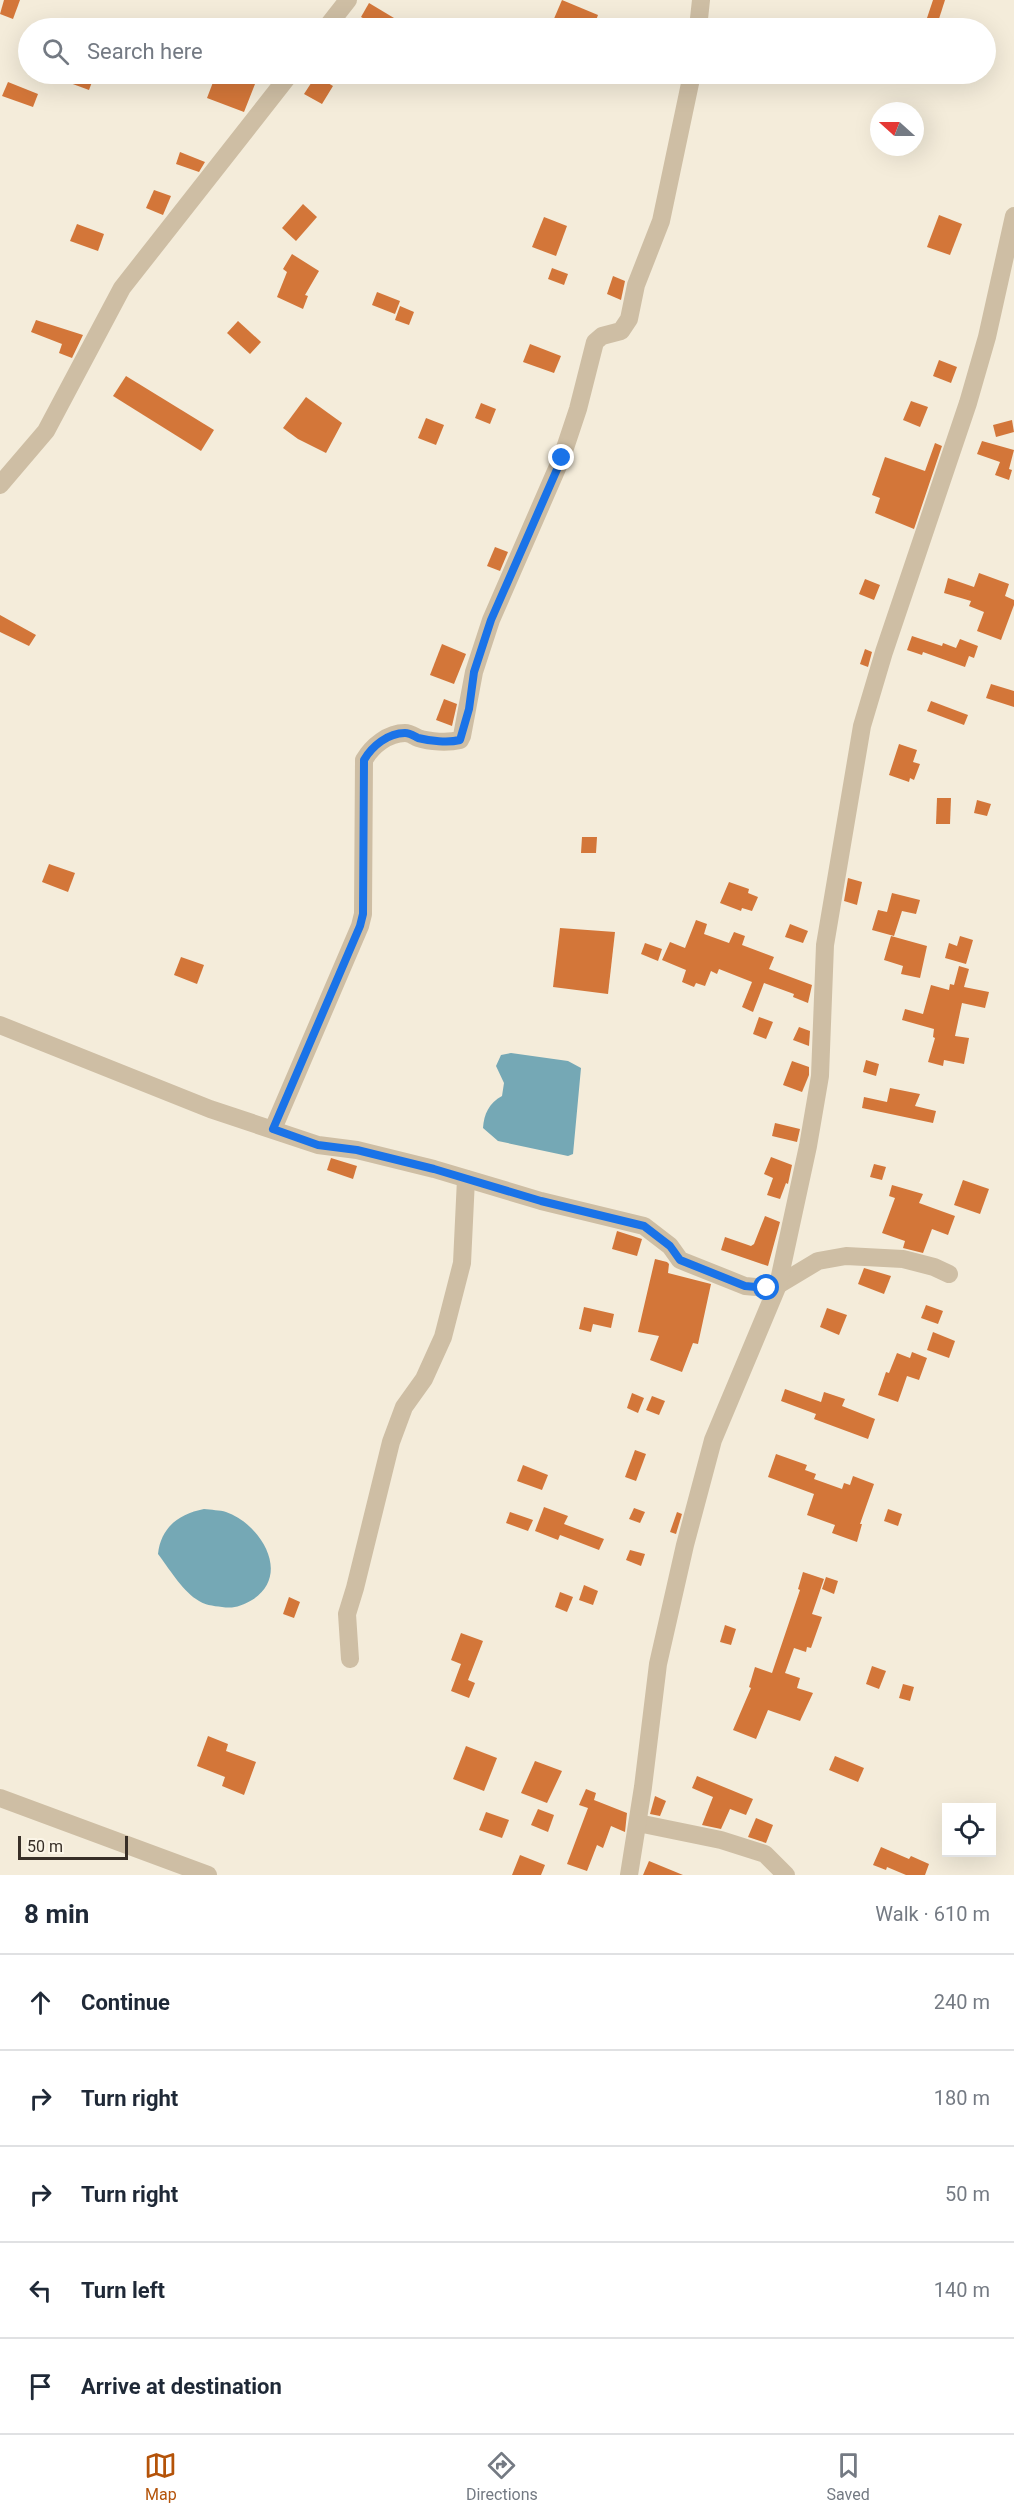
<!DOCTYPE html>
<html lang="en">
<head>
<meta charset="utf-8">
<style>
	:root { --surface:#fff; --page:#f6f6f7; --text:#1f2937; --muted:#747a83; --line:#e0e1e3; --accent:#b45309 }
	body { margin:0; font-family:Roboto,sans-serif; background:var(--page); color:var(--text) }
	.controls { position:absolute; right:18px; bottom:18px; display:grid; overflow:hidden; border-radius:0px; box-shadow:0 6px 24px #0002 }
	.controls button { width:54px; height:54px; display:grid; place-items:center; padding:0; border:0; border-bottom:2px solid var(--line); background:var(--surface); color:var(--text); font:30px sans-serif }
	.compass { position:absolute; left:870px; top:102px; width:54px; height:54px; border-radius:50%; background:var(--surface); box-shadow:0 6px 24px #0002; rotate:291deg }
	.scale { position:absolute; left:18px; bottom:15px; width:110px; box-sizing:border-box; padding-left:6px; border:3px solid #382f27; border-top:0; font-size:16px; line-height:21px; white-space:nowrap; color:#382f27; -webkit-text-stroke:4px #fbf5e7; paint-order:stroke }
	.stop { position:absolute; width:18px; height:18px; margin:-14px; border:4px solid #1a73e8; border-radius:50%; background:#fff }
	.stop.end { background:#1a73e8; border-color:#fff; box-shadow:0 2px 6px #0008 }
	.list { margin:0; padding:0; list-style:none }
	h2 { display:flex; justify-content:space-between; align-items:center; height:78px; margin:0; padding:0 24px; font-size:26px }
	h2 small { font-size:20px; font-weight:400; color:var(--muted) }
	.list li { display:grid; grid-template-columns:39px 1fr auto; gap:18px; align-items:center; box-sizing:border-box; height:96px; padding:0 24px; border-top:2px solid var(--line) }
	.list b { display:block; font-size:22px; white-space:nowrap }
	.list em { font-size:20px; font-style:normal; color:var(--muted) }
	.icon { flex:none; width:33px; height:33px; fill:none; stroke:currentColor; stroke-width:2; stroke-linecap:round; stroke-linejoin:round }
	.map { position:relative; flex:none; width:1014px; height:1875px; overflow:hidden }
	.search { position:absolute; background:var(--surface); box-shadow:0 6px 24px #0002; left:18px; right:18px; top:18px; height:66px; display:flex; align-items:center; gap:15px; box-sizing:border-box; padding:0 21px; border-radius:33px; color:var(--muted); font-size:22px }
	.sheet { height:558px; background:var(--surface) }
	nav { display:flex; justify-content:space-around; align-items:center; box-sizing:border-box; height:84px; border-top:2px solid var(--line); background:var(--surface); font-size:16px; color:var(--muted) }
	nav a { display:grid; justify-items:center; gap:3px }
	nav .on { color:var(--accent) }
	.map>svg:first-child { display:block }
</style>
</head>
<body>
<div class="map">
<svg width="1014" height="1875" viewBox="0 0 1014 1875">
	<rect width="100%" height="100%" fill="#f4ecda"/>
	<!-- water -->
	<g fill="#75a8b5">
		<path d="M511,1053L568,1061L581,1068L573,1154L568,1156L498,1141L483,1128C484,1114 489,1103 502,1096L504,1083L496,1066L501,1055Z"/>
		<path d="M204,1509C211,1510 220,1510 226,1512C261,1524 292,1575 252,1600C241,1606 234,1609 222,1607C213,1606 204,1605 196,1599C182,1590 168,1567 158,1554C161,1527 179,1514 204,1509Z"/>
	</g>
	<!-- building -->
	<g fill="#d37639">
		<polygon points="4,0 20,0 13,19 0,14"/>
		<polygon points="562,0 598,15 593,28 550,28"/>
		<polygon points="933,0 945,0 937,25 926,21"/>
		<polygon points="369,3 394,18 388,28 380,28 361,17"/>
		<polygon points="73,74 95,74 89,90 70,83"/>
		<polygon points="237,74 259,74 244,112 207,98 215,77 233,84"/>
		<polygon points="317,74 334,74 328,83 333,86 322,104 304,94"/>
		<polygon points="8,82 38,94 33,107 2,96"/>
		<polygon points="180,152 205,162 199,172 176,164"/>
		<polygon points="154,190 171,196 163,215 146,208"/>
		<polygon points="303,204 317,217 296,241 282,228"/>
		<polygon points="939,215 962,224 950,255 927,247"/>
		<polygon points="544,217 567,226 556,256 532,247"/>
		<polygon points="77,224 104,234 98,251 70,241"/>
		<polygon points="292,254 319,271 305,295 308,296 303,309 277,297 287,272 283,269"/>
		<polygon points="552,268 568,274 564,285 548,279"/>
		<polygon points="613,276 625,281 621,300 607,294"/>
		<polygon points="377,292 400,301 395,314 372,305"/>
		<polygon points="400,306 414,312 409,325 395,320"/>
		<polygon points="36,320 83,335 72,358 59,353 62,344 31,332"/>
		<polygon points="238,321 261,342 250,354 227,333"/>
		<polygon points="530,344 561,356 554,373 523,362"/>
		<polygon points="939,360 957,367 951,383 933,376"/>
		<polygon points="126,376 214,430 201,451 113,396"/>
		<polygon points="306,397 342,423 326,453 298,439 283,428"/>
		<polygon points="911,401 928,407 920,427 903,420"/>
		<polygon points="481,403 496,409 490,424 475,418"/>
		<polygon points="426,418 444,425 436,445 418,438"/>
		<polygon points="1012,420 1014,432 996,437 993,425"/>
		<polygon points="982,441 1014,450 1009,469 1012,470 1009,480 995,475 1000,462 977,454"/>
		<polygon points="935,443 942,446 914,529 875,513 880,498 872,495 885,457 925,471"/>
		<polygon points="495,547 508,552 500,571 487,566"/>
		<polygon points="979,573 1009,584 1005,596 1014,600 1014,605 1001,640 977,631 984,612 969,606 971,601 944,593 948,578 974,587"/>
		<polygon points="865,579 880,585 874,600 859,594"/>
		<polygon points="0,615 36,635 29,646 0,632"/>
		<polygon points="912,636 942,646 943,643 956,648 960,639 978,646 974,658 969,656 965,667 923,652 922,655 907,650"/>
		<polygon points="442,644 466,654 454,684 430,675"/>
		<polygon points="865,649 872,652 868,667 860,664"/>
		<polygon points="991,684 1014,691 1014,707 986,698"/>
		<polygon points="444,699 457,704 452,726 436,720"/>
		<polygon points="931,701 968,715 964,725 927,711"/>
		<polygon points="899,744 917,750 913,762 920,764 914,780 910,778 909,782 889,775"/>
		<polygon points="937,798 951,798 950,824 936,824"/>
		<polygon points="977,800 991,804 987,816 974,813"/>
		<polygon points="582,837 597,837 596,853 581,853"/>
		<polygon points="49,864 75,873 68,892 42,882"/>
		<polygon points="848,878 862,882 857,905 844,901"/>
		<polygon points="729,882 749,889 748,893 758,897 752,911 742,908 741,911 720,903"/>
		<polygon points="892,893 920,900 916,914 902,911 894,936 872,930 878,910 887,912"/>
		<polygon points="696,920 707,924 704,934 729,943 734,932 745,936 742,945 774,957 769,969 812,985 808,1003 793,997 794,994 764,983 753,1012 742,1007 752,982 719,969 717,974 711,971 705,986 696,983 694,987 682,982 686,970 662,960 670,942 685,948"/>
		<polygon points="790,924 808,931 803,943 785,937"/>
		<polygon points="560,928 615,932 608,994 553,987"/>
		<polygon points="891,936 927,946 920,978 901,974 903,966 884,960"/>
		<polygon points="960,936 973,940 966,964 945,958 949,943 957,946"/>
		<polygon points="645,943 662,949 658,961 641,954"/>
		<polygon points="181,957 204,965 197,984 174,975"/>
		<polygon points="959,966 969,969 964,987 989,992 985,1008 962,1003 955,1036 969,1038 964,1064 944,1060 943,1066 928,1062 935,1038 933,1037 934,1029 902,1020 905,1009 923,1014 931,985 949,990 950,984 954,985"/>
		<polygon points="759,1017 773,1022 766,1039 753,1034"/>
		<polygon points="799,1027 810,1031 809,1046 793,1040"/>
		<polygon points="866,1060 879,1064 876,1076 863,1072"/>
		<polygon points="792,1061 809,1067 809,1075 802,1092 783,1085"/>
		<polygon points="890,1088 920,1094 915,1106 936,1111 933,1123 862,1108 864,1097 887,1102"/>
		<polygon points="775,1123 800,1129 797,1142 772,1136"/>
		<polygon points="771,1157 792,1165 788,1184 786,1183 780,1199 767,1195 773,1178 764,1174"/>
		<polygon points="331,1158 357,1166 353,1179 327,1170"/>
		<polygon points="874,1164 886,1167 882,1180 870,1177"/>
		<polygon points="963,1180 989,1189 980,1214 954,1205"/>
		<polygon points="892,1185 923,1194 919,1203 955,1216 948,1235 932,1229 923,1253 903,1248 905,1241 882,1233 895,1198 889,1196"/>
		<polygon points="765,1216 780,1222 768,1266 721,1250 725,1237 751,1246 754,1244"/>
		<polygon points="617,1231 642,1239 637,1256 612,1249"/>
		<polygon points="655,1259 667,1262 669,1264 668,1273 711,1284 698,1344 693,1343 682,1372 650,1360 659,1336 638,1332"/>
		<polygon points="864,1268 891,1276 884,1294 858,1284"/>
		<polygon points="926,1305 943,1311 938,1324 921,1318"/>
		<polygon points="584,1307 614,1314 611,1328 593,1324 591,1332 579,1329"/>
		<polygon points="827,1308 847,1315 839,1335 820,1327"/>
		<polygon points="933,1332 955,1341 949,1358 927,1350"/>
		<polygon points="912,1352 927,1358 919,1380 907,1376 898,1402 878,1395 886,1372 889,1373 897,1353 910,1358"/>
		<polygon points="785,1389 821,1402 824,1392 845,1399 842,1406 875,1419 868,1439 814,1419 816,1414 781,1401"/>
		<polygon points="632,1393 644,1398 638,1413 627,1408"/>
		<polygon points="652,1396 665,1401 659,1415 646,1410"/>
		<polygon points="635,1450 646,1454 636,1481 625,1477"/>
		<polygon points="776,1454 807,1465 805,1470 816,1474 814,1479 842,1489 844,1483 850,1485 853,1476 874,1484 860,1524 862,1524 857,1542 832,1533 835,1525 807,1515 814,1494 768,1477"/>
		<polygon points="523,1465 548,1475 542,1490 517,1481"/>
		<polygon points="544,1507 568,1516 564,1524 604,1539 599,1550 560,1535 558,1540 535,1531"/>
		<polygon points="634,1508 645,1512 640,1523 629,1519"/>
		<polygon points="888,1509 902,1514 898,1526 884,1521"/>
		<polygon points="510,1512 533,1520 528,1531 506,1523"/>
		<polygon points="677,1512 682,1514 676,1534 670,1532"/>
		<polygon points="630,1550 645,1554 641,1566 626,1560"/>
		<polygon points="803,1572 824,1579 812,1614 822,1617 811,1648 807,1647 806,1652 794,1648 785,1673 800,1678 797,1688 813,1693 800,1721 768,1710 756,1739 733,1730 751,1688 749,1687 755,1667 772,1673 800,1590 798,1589"/>
		<polygon points="826,1577 838,1581 834,1594 822,1589"/>
		<polygon points="584,1585 598,1591 593,1605 579,1600"/>
		<polygon points="560,1592 573,1597 567,1612 555,1607"/>
		<polygon points="289,1597 300,1602 294,1618 283,1614"/>
		<polygon points="725,1625 736,1629 731,1645 720,1642"/>
		<polygon points="461,1633 483,1641 468,1680 475,1683 469,1698 451,1691 461,1664 451,1660"/>
		<polygon points="872,1666 886,1671 879,1689 866,1684"/>
		<polygon points="903,1684 914,1687 910,1701 899,1698"/>
		<polygon points="208,1736 228,1744 226,1751 256,1762 244,1795 222,1786 225,1777 197,1766"/>
		<polygon points="466,1746 497,1758 484,1791 453,1779"/>
		<polygon points="835,1756 864,1768 858,1782 829,1770"/>
		<polygon points="535,1761 562,1771 547,1803 521,1793"/>
		<polygon points="697,1776 753,1799 746,1815 730,1809 721,1829 702,1825 713,1797 692,1788"/>
		<polygon points="586,1789 596,1793 594,1800 627,1813 625,1832 611,1826 603,1848 597,1845 587,1871 567,1864 588,1808 579,1805"/>
		<polygon points="655,1796 666,1801 660,1816 650,1814"/>
		<polygon points="538,1809 554,1815 548,1832 531,1825"/>
		<polygon points="486,1812 509,1820 502,1838 479,1830"/>
		<polygon points="756,1818 773,1825 766,1843 748,1837"/>
		<polygon points="881,1847 909,1859 911,1856 929,1864 925,1875 906,1875 887,1867 886,1870 873,1865"/>
		<polygon points="520,1855 545,1865 541,1875 512,1875"/>
		<polygon points="649,1861 683,1875 643,1875"/>
	</g>
	<g fill="none" stroke-linecap="round" stroke-linejoin="round">
		<!-- minor -->
		<g stroke="#cebea4" stroke-width="18">
			<polyline points="326,28 348,0"/>
			<polyline points="698,28 701,0"/>
			<polyline points="0,485 46,431 122,288 290,74"/>
			<polyline points="0,1025 210,1109 318,1145 357,1150 434,1169 541,1201 644,1226 670,1246 680,1260 745,1286 767,1288 778,1285 818,1261 846,1256 903,1259 934,1267 949,1274"/>
			<path d="M273,1129L360,926L363,914L364,760C372,746 388,733 405,733C410,733 414,736 418,738C430,742 448,743 460,740L462,736L474,672L491,620L562,457L578,409L595,342L602,336L621,331L629,319L636,285L661,221L692,74"/>
			<polyline points="350,1659 347,1614 355,1588 391,1442 404,1407 424,1379 443,1337 462,1263 466,1179"/>
			<polyline points="0,1798 208,1875"/>
			<polyline points="638,1823 721,1840 765,1854 786,1875"/>
			<polyline points="629,1875 643,1787 658,1664 685,1545 713,1440 778,1285 808,1146 820,1076 825,945 862,726 884,652 968,403 987,337 1014,216"/>
		</g>
	</g>
	<g fill="none" stroke-linecap="round" stroke-linejoin="round">
		<!-- route -->
		<path stroke="#1a73e8" stroke-width="8" d="M562,458L491,620L474,672L469,709L460,740C448,743 430,741 418,738C414,736 410,733 405,733C388,733 372,746 364,760L363,914L360,926L273,1129L318,1145L357,1150L434,1169L541,1201L644,1226L670,1246L680,1260L745,1286L767,1288"/>
	</g>
</svg>
<div class="controls">
<button><svg class="icon" aria-label="locate" viewBox="0 0 24 24"><circle cx="12" cy="12" r="6"/><path d="M12 2v4M12 18v4M2 12h4M18 12h4"/></svg></button>
</div>
<svg class="compass" viewBox="-18 -18 36 36"><path d="M0-13l5 13h-10z" fill="#e53935"/><path d="M0 13l5-13h-10z" fill="#747a83"/></svg>
<div class="scale">50 m</div>
<div class="stop" style="left:767px;top:1288px"></div>
<div class="stop end" style="left:562px;top:458px"></div>
<div class="search"><svg class="icon" aria-label="search" viewBox="0 0 24 24"><circle cx="10" cy="10" r="6"/><path d="M15 15l6 6"/></svg>Search here</div>
</div>
<section class="sheet">
<h2>8 min<small>Walk · 610 m</small></h2>
<ul class="list">
<li><svg class="icon" aria-label="ahead" viewBox="0 0 24 24"><path d="M12 20V5M6 11l6-6 6 6"/></svg><div><b>Continue</b></div><em>240 m</em></li>
<li><svg class="icon" aria-label="right" viewBox="0 0 24 24"><path d="M7 20v-9h11M14 6l5 5-5 5"/></svg><div><b>Turn right</b></div><em>180 m</em></li>
<li><svg class="icon" aria-label="right" viewBox="0 0 24 24"><path d="M7 20v-9h11M14 6l5 5-5 5"/></svg><div><b>Turn right</b></div><em>50 m</em></li>
<li><svg class="icon" aria-label="left" viewBox="0 0 24 24"><path d="M17 20v-9H6M10 6l-5 5 5 5"/></svg><div><b>Turn left</b></div><em>140 m</em></li>
<li><svg class="icon" aria-label="arrive" viewBox="0 0 24 24"><path d="M6 21V4h12l-3 4 3 4H6"/></svg><div><b>Arrive at destination</b></div></li>
</ul>
</section>
<nav>
<a class="on"><svg class="icon" aria-label="map" viewBox="0 0 24 24"><path d="M3 6l6-2 6 2 6-2v14l-6 2-6-2-6 2zM9 4v14M15 6v14"/></svg>Map</a>
<a><svg class="icon" aria-label="directions" viewBox="0 0 24 24"><path d="M12 3l9 9-9 9-9-9zM9 14v-3h6M13 9l2 2-2 2"/></svg>Directions</a>
<a><svg class="icon" aria-label="saved" viewBox="0 0 24 24"><path d="M7 4h10v16l-5-4-5 4z"/></svg>Saved</a>
</nav>
</body>
</html>
